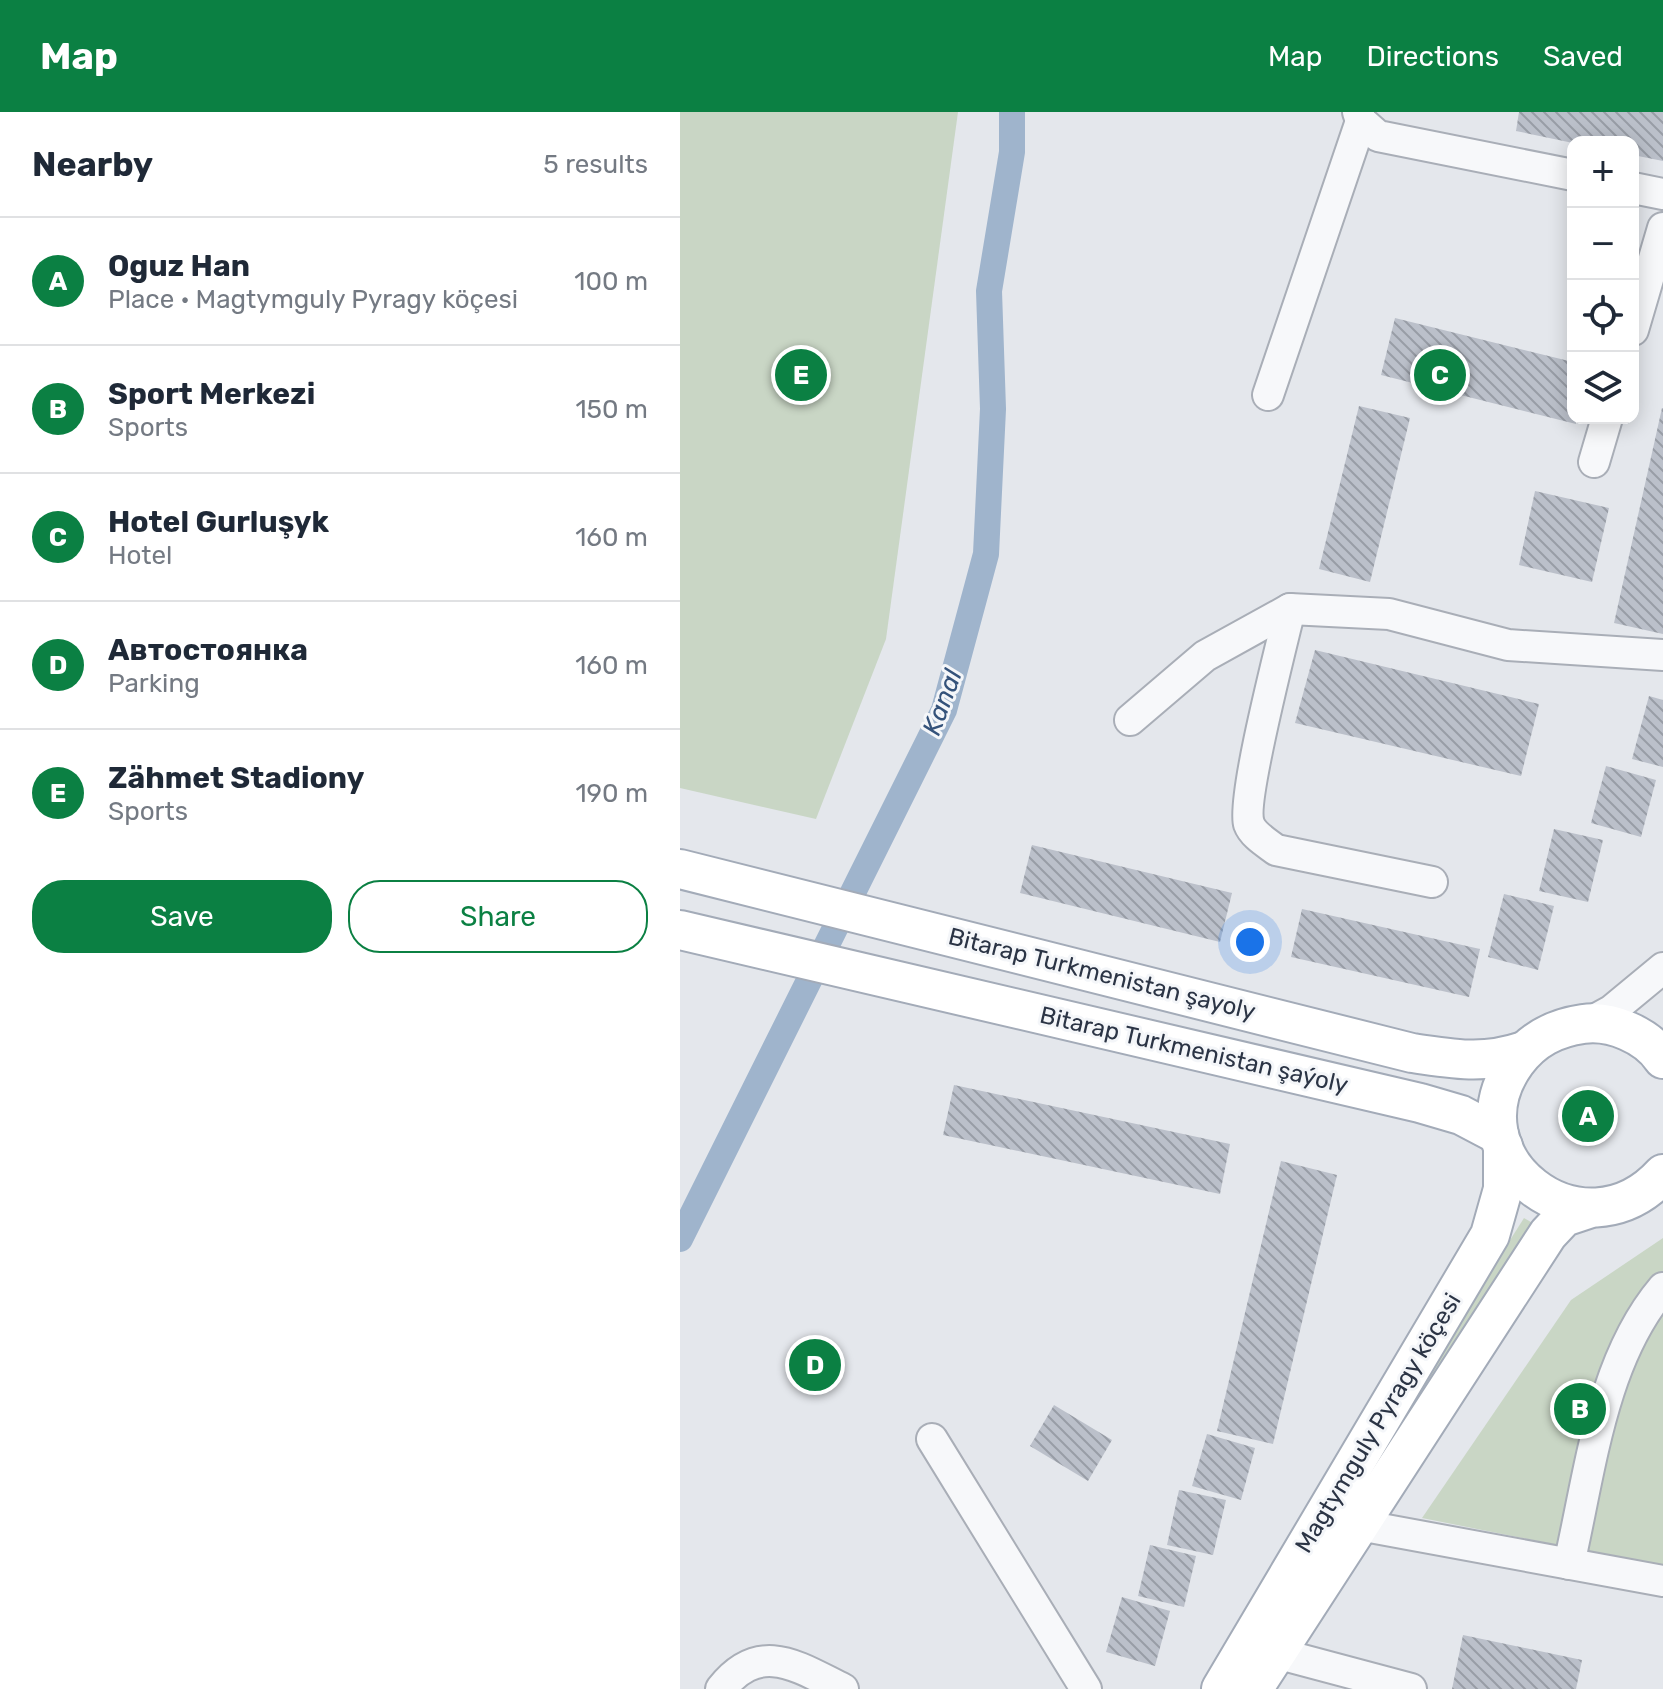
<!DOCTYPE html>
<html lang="en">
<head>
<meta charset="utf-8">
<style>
	:root { --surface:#fff; --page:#f6f6f7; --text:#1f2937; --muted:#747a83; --line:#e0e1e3; --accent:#0b8043 }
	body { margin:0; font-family:Rubik,sans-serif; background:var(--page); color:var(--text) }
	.controls { position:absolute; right:24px; top:24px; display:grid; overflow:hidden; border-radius:16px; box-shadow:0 4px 20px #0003 }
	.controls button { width:72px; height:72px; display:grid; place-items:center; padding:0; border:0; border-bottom:2px solid var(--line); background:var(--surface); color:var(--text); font:40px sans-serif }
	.you { position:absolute; left:570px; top:830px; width:28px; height:28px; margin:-20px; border:6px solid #fff; border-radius:50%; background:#1a73e8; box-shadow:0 0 0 12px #1a73e833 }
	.badge { display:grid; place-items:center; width:52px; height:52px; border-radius:50%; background:var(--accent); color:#fff; font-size:26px; font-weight:700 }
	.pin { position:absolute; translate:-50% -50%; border:4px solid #fff; box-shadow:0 2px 8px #0006 }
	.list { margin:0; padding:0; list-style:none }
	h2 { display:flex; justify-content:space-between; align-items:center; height:104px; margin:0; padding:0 32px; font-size:34px }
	h2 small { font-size:26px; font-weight:400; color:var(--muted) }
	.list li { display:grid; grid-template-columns:52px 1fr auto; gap:24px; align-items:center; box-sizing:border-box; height:128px; padding:0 32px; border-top:2px solid var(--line) }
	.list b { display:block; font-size:30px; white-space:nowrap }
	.list p { margin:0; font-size:26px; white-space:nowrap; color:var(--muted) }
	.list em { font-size:26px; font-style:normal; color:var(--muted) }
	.actions { display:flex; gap:16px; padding:24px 32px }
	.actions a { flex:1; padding:18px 0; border:2px solid var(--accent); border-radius:32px; text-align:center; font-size:28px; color:var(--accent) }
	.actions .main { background:var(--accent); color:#fff }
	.icon { flex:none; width:44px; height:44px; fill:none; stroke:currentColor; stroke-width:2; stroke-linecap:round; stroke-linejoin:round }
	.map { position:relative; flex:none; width:983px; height:1577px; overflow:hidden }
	header { display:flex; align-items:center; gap:48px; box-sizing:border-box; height:112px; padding:0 40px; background:var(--accent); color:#fff }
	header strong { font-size:38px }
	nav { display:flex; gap:44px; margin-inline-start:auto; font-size:28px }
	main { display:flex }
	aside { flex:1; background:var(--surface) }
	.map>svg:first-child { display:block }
</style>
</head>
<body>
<header>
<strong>Map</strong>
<nav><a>Map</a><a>Directions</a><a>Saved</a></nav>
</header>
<main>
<aside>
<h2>Nearby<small>5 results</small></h2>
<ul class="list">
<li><span class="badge">A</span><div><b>Oguz Han</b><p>Place · Magtymguly Pyragy köçesi</p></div><em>100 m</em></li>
<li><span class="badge">B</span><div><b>Sport Merkezi</b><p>Sports</p></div><em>150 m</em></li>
<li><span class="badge">C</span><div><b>Hotel Gurluşyk</b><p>Hotel</p></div><em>160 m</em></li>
<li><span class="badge">D</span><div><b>Автостоянка</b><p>Parking</p></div><em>160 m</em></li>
<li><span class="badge">E</span><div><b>Zähmet Stadiony</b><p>Sports</p></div><em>190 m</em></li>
</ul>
<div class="actions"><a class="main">Save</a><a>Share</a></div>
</aside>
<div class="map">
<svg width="983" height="1577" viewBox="0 0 983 1577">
	<defs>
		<pattern id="building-back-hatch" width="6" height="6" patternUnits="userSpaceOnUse" patternTransform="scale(2)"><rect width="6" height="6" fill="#bbc0ca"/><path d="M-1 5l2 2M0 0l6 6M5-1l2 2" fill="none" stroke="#989da6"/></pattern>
	</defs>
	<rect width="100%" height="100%" fill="#e4e7ec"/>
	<!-- grass -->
	<g fill="#c9d6c5">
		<polygon points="0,0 278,0 206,527 136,707 0,676"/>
		<polygon points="844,1106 856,1113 562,1577 546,1577"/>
		<polygon points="983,1126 983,1454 742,1406 891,1188"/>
	</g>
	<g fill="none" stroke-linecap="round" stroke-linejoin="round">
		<!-- canal -->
		<polyline stroke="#9fb4cc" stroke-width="26" points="0,1127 264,598 306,442 313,297 309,179 332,40 332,0"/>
	</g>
	<!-- building -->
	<g fill="url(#building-back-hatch)">
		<polygon points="839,0 983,0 983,49 953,43 953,30 893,31 836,19"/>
		<polygon points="715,206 893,250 896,312 701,263"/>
		<polygon points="679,294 730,306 690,470 639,457"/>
		<polygon points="982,296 983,296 983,522 934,511"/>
		<polygon points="855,379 929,396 912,470 839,453"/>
		<polygon points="635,538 859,592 841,664 615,611"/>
		<polygon points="969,584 983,588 983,655 952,647"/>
		<polygon points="926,654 976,668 961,725 911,711"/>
		<polygon points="874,717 923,728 908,790 859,779"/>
		<polygon points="352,733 552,781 540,830 340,781"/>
		<polygon points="824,782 874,794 858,858 808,845"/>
		<polygon points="622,797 800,837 789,885 611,845"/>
		<polygon points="274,973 550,1032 540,1082 263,1023"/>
		<polygon points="601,1049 657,1063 593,1332 537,1319"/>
		<polygon points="374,1293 432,1328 408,1369 350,1334"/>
		<polygon points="527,1322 575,1336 561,1388 512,1374"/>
		<polygon points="499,1378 546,1388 533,1443 487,1433"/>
		<polygon points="470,1433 516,1444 504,1495 458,1484"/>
		<polygon points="442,1485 490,1499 475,1554 426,1540"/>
		<polygon points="783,1523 902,1548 896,1577 772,1577"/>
	</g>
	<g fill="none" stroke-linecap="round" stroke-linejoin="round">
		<!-- minor casing -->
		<g stroke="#a9aeb7" stroke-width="34">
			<g id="minor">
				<polyline points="678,0 681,9 698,24 893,63"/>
				<polyline points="953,76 983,82"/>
				<polyline points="953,218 983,116"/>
				<polyline points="588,283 681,9"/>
				<polyline points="914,350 927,306"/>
				<path d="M610,497C602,531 561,689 569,712C573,723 587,731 596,738L752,770"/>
				<polyline points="450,608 525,544 610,497 709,502 828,533 983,543"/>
				<polyline points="909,911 931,899 983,856"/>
				<polyline points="252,1327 406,1577"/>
				<polyline points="679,1413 983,1469"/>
				<path d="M889,1452C910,1361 921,1249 983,1176"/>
				<polyline points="596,1541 731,1577"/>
				<path d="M41,1577C80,1527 118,1555 163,1577"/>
			</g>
		</g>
		<!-- major casing -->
		<g stroke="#a3abb8" stroke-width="42">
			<g id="major">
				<path d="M0,757L732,941C775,947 802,953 844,939"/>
				<polyline points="0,818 740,991 781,1003 819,1023"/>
				<path d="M983,947C967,923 931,908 903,912C875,916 853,927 836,950C767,1045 902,1151 983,1062"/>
				<polyline points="541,1577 810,1123 823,1077 823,1034"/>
				<polyline points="573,1577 868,1122 884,1105 908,1097"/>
			</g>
		</g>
		<!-- minor -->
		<use href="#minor" stroke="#f7f8fa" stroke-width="30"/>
		<!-- major -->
		<use href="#major" stroke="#fff" stroke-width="38"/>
	</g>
	<g text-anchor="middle" stroke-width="6" stroke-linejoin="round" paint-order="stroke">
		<!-- street labels -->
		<g font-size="24" fill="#2b3445" stroke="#f4f6f9">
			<text transform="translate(422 862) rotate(14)" y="8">Bitarap Turkmenistan şayoly</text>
			<text transform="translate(514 938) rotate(13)" y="8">Bitarap Turkmenistan şaýoly</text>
			<text transform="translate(698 1311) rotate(-59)" y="8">Magtymguly Pyragy köçesi</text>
		</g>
		<!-- water labels -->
		<g font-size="26" font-style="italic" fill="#34527a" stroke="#f4f6f9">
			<text transform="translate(262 590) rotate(-70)" y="9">Kanal</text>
		</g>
	</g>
</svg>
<div class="controls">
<button>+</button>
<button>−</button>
<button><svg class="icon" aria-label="locate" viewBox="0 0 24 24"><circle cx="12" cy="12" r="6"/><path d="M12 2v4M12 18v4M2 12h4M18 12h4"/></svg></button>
<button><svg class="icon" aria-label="layers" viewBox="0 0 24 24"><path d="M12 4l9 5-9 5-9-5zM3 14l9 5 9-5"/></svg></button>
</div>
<div class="you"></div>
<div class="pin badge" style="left:908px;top:1004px">A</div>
<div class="pin badge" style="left:900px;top:1297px">B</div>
<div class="pin badge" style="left:760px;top:263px">C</div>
<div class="pin badge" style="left:135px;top:1253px">D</div>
<div class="pin badge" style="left:121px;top:263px">E</div>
</div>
</main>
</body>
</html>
